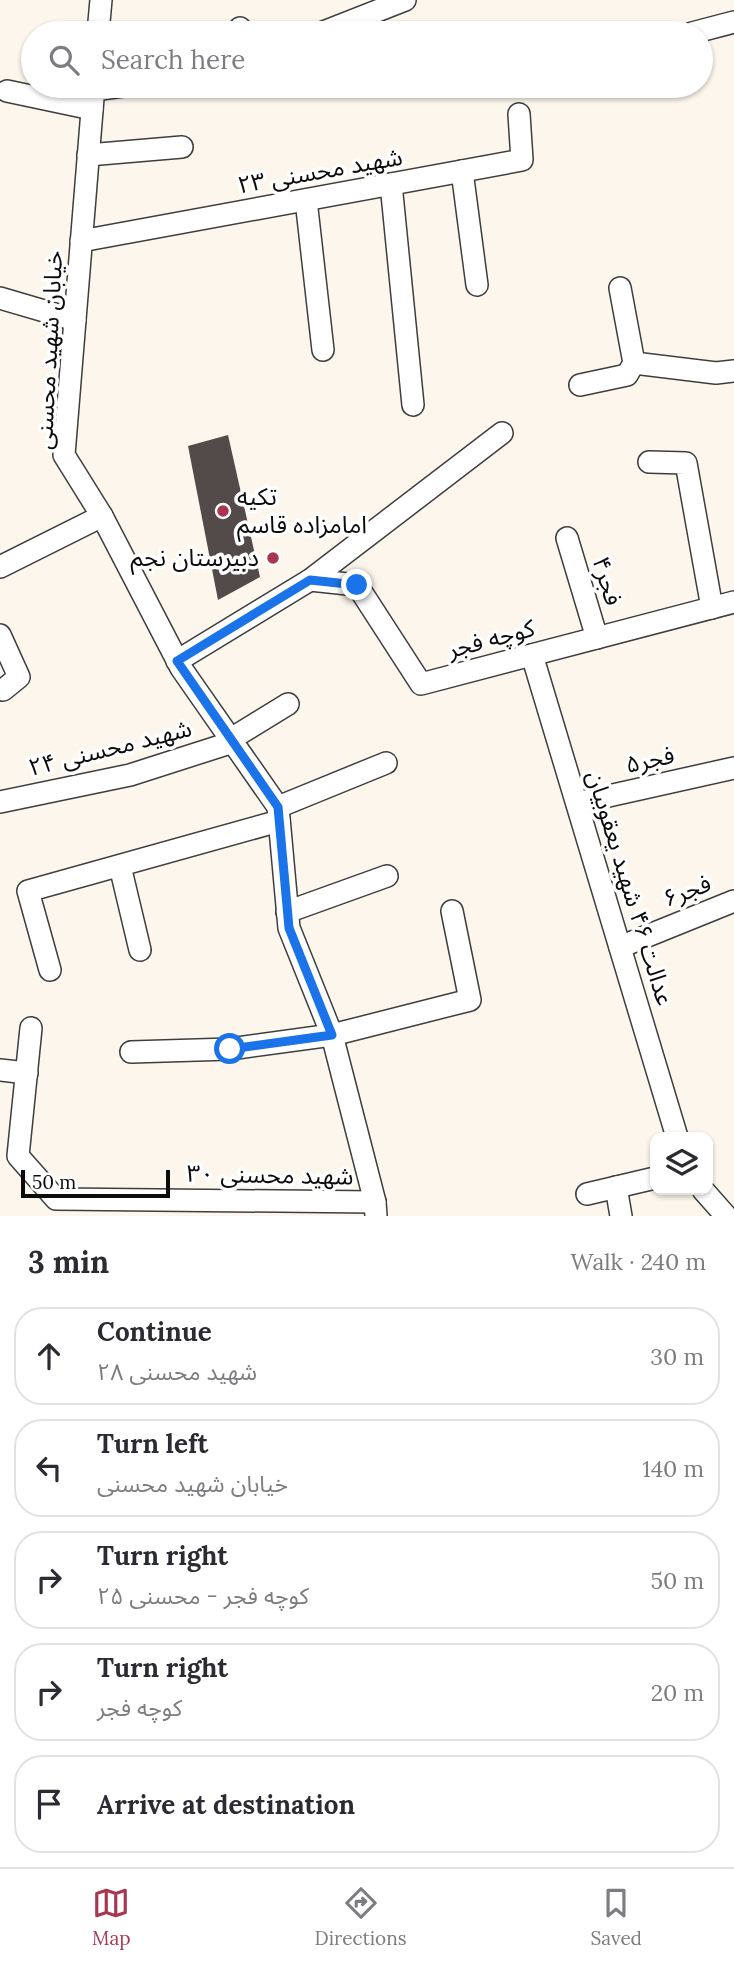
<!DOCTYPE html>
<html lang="en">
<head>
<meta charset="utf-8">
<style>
	:root { --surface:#fff; --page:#f7f7f7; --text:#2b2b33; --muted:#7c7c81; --line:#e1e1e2; --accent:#a8364e }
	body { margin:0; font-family:Lora,"Noto Sans Arabic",serif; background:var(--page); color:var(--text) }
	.controls { position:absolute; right:21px; bottom:21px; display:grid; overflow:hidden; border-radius:14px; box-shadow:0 2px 5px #0004 }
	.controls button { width:63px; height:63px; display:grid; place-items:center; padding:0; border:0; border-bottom:2px solid var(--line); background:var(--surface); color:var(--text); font:35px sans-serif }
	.scale { position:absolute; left:21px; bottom:18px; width:149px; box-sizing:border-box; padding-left:7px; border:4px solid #0b0b0b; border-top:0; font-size:19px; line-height:24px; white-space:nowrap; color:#0b0b0b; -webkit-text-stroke:5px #fff; paint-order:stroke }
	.stop { position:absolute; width:21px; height:21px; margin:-16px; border:5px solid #1a73e8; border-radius:50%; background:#fff }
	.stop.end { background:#1a73e8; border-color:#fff; box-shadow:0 2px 7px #0008 }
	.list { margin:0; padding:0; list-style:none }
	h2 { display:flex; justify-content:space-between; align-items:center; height:91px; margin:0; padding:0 28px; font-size:30px }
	h2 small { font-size:23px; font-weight:400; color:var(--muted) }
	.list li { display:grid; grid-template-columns:46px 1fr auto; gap:21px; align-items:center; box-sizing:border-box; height:98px; margin:0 14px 14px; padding:0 14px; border:2px solid var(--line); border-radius:28px }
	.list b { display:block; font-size:26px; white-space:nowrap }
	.list p { margin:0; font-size:23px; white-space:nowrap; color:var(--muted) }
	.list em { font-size:23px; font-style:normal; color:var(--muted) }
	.icon { flex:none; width:38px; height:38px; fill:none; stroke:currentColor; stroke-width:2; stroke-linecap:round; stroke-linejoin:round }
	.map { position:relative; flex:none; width:734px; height:1216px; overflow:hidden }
	.search { position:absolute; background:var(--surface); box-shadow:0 2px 5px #0004; left:21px; right:21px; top:21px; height:77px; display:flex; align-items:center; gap:18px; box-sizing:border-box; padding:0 24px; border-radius:38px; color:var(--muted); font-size:26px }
	.sheet { height:651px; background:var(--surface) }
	nav { display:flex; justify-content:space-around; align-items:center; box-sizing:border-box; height:98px; border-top:2px solid var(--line); background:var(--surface); font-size:19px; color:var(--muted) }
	nav a { display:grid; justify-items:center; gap:4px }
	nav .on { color:var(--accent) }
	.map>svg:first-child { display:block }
</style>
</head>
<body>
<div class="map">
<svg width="734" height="1216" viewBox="0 0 734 1216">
	<rect width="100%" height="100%" fill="#fcf6ec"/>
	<!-- building -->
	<polygon fill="#524b49" points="228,435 260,577 218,600 188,446"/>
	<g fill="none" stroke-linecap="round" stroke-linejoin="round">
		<!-- minor casing -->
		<g stroke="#3e3e3e" stroke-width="24">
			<g id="minor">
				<polyline points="240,28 241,33"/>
				<polyline points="98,33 101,0"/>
				<polyline points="321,33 405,0"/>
				<polyline points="692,33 734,22"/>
				<polyline points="94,86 64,455 102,516 181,668 278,807 289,928 332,1035 375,1202 376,1216"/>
				<polyline points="94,90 123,86"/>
				<polyline points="7,91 92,109"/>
				<polyline points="88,155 182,147"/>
				<polyline points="462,171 477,285"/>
				<polyline points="391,184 413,405"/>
				<polyline points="306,200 323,350"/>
				<polyline points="81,241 522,160 519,114"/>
				<polyline points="0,298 75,320"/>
				<polyline points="634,363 716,373 734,371"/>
				<polyline points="580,385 627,375 634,363 620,288"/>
				<polyline points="649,462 686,463 712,608"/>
				<polyline points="567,538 597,638"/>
				<polyline points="0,567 102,516"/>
				<polyline points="310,580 357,585 421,684 734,602"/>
				<polyline points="0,635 19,677 3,690"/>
				<polyline points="532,655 677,1137"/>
				<polyline points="177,661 310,580 502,433"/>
				<polyline points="231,739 288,704"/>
				<polyline points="0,802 130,775 233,742"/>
				<polyline points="577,803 734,768"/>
				<polyline points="278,807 386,763"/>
				<polyline points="120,866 140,950"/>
				<polyline points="287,912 387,876"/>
				<polyline points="620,947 734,901"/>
				<polyline points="50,970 28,891 279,821"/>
				<polyline points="31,1028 18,1156 56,1199 375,1202"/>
				<polyline points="131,1052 230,1049 332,1035 470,1000 452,911"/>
				<polyline points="0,1070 27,1073"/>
				<polyline points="616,1187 621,1216"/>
				<polyline points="703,1190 726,1216"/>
				<polyline points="587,1194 655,1178"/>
			</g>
		</g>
		<!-- minor -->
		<use href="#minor" stroke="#fff" stroke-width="21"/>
	</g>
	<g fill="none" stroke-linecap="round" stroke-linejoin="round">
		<!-- route -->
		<polyline stroke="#1a73e8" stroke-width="9" points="230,1049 332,1035 289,928 278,807 177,661 310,580 357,585"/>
	</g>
	<!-- markers -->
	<g fill="#a8364e" stroke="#fff" stroke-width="2.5">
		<circle cx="223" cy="511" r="7"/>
		<circle cx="273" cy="558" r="7"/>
	</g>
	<g text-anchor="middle" stroke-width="7" stroke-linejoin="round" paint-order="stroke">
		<!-- street labels -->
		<g font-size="24" fill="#0b0b0b" stroke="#fff">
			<text transform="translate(320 171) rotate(-10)" y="8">شهید محسنی ۲۳</text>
			<text transform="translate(49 350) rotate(-87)" y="8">خیابان شهید محسنی</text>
			<text transform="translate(607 581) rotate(73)" y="8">فجر۴</text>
			<text transform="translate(491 639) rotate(-15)" y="8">کوچه فجر</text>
			<text transform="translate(110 748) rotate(-14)" y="8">شهید محسنی ۲۴</text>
			<text transform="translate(650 760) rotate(-13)" y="8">فجر۵</text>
			<text transform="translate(630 888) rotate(73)" y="8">عدالت ۴۶ شهید یعقوبیان</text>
			<text transform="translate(687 891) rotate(-21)" y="8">فجر۶</text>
			<text transform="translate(270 1175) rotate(1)" y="8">شهید محسنی ۳۰</text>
		</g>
		<!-- poi labels -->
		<g font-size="24" fill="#0b0b0b" stroke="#fff" text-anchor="start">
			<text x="237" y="505">تکیه<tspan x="237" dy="28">امامزاده قاسم</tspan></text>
			<text x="259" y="566" text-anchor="end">دبیرستان نجم</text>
		</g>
	</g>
</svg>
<div class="controls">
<button><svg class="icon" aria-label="layers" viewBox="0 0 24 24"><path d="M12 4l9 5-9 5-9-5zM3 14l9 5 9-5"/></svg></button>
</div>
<div class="scale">50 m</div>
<div class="stop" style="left:230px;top:1049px"></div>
<div class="stop end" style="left:357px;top:585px"></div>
<div class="search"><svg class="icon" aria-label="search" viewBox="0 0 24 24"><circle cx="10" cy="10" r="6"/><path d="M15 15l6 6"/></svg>Search here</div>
</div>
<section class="sheet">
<h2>3 min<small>Walk · 240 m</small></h2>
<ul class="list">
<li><svg class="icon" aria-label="ahead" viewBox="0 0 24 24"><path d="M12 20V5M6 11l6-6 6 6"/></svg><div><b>Continue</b><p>شهید محسنی ۲۸</p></div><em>30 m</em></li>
<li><svg class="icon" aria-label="left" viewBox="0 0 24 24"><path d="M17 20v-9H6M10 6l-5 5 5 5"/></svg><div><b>Turn left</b><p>خیابان شهید محسنی</p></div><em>140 m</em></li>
<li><svg class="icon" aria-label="right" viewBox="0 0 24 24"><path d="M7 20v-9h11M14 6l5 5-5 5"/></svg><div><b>Turn right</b><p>کوچه فجر - محسنی ۲۵</p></div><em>50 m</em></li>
<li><svg class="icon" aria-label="right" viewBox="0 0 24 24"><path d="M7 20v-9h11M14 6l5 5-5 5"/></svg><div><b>Turn right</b><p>کوچه فجر</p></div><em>20 m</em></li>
<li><svg class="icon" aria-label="arrive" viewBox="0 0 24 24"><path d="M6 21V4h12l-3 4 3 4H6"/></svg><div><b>Arrive at destination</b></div></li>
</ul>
</section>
<nav>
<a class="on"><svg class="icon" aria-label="map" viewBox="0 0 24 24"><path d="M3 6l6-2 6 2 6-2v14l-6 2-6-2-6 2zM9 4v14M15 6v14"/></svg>Map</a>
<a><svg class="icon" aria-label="directions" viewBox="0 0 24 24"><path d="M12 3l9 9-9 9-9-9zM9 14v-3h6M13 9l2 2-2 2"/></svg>Directions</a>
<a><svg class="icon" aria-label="saved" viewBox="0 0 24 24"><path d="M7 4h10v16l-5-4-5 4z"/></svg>Saved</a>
</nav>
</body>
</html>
